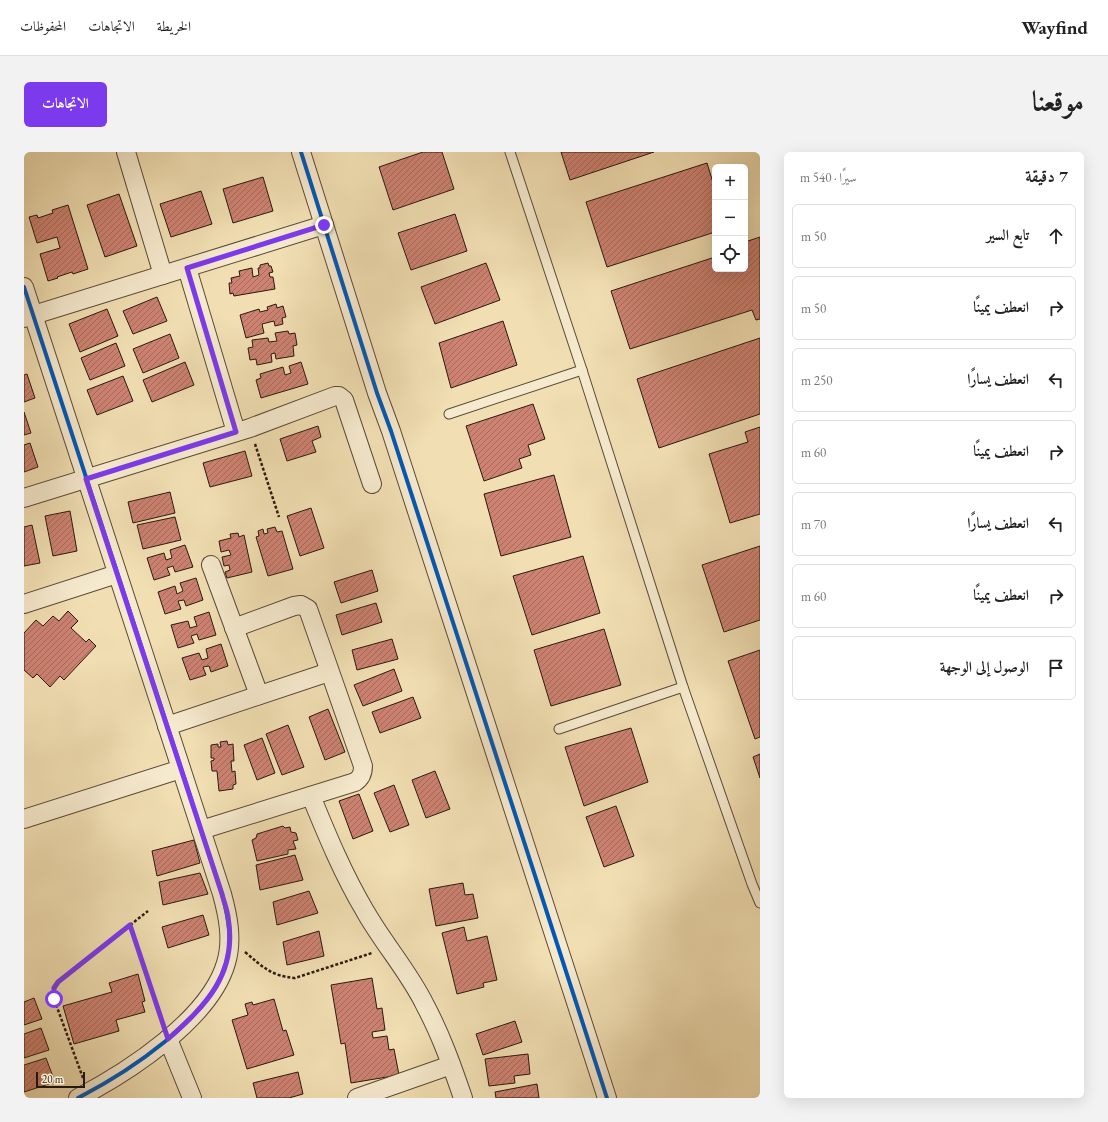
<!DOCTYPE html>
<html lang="ar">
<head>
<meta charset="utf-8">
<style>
	:root { --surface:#fff; --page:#f2f2f2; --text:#222; --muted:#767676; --line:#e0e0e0; --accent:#7c3aed }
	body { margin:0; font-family:"EB Garamond",Amiri,serif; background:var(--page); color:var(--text); direction:rtl }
	.controls { position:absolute; right:12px; top:12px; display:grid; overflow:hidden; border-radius:6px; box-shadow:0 4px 16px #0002 }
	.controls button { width:36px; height:36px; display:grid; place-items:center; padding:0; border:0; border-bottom:1px solid var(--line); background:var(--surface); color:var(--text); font:20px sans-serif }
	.scale { position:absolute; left:12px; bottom:10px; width:49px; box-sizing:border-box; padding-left:4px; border:2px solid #29190e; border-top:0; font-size:11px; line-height:14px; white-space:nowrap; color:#29190e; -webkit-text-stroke:3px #f6eace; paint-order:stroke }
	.stop { position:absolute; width:12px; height:12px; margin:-9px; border:3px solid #7c3aed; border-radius:50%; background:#fff }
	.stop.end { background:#7c3aed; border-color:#fff; box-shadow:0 1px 4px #0008 }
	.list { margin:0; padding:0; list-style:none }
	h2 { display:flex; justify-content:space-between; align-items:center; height:52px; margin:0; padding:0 16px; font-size:17px }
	h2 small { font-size:13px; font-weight:400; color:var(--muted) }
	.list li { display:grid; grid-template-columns:26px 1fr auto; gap:12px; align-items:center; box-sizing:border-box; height:64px; margin:0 8px 8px; padding:0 8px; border:1px solid var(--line); border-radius:6px }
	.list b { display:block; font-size:15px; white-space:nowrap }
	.list em { font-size:13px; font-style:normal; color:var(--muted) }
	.icon { flex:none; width:22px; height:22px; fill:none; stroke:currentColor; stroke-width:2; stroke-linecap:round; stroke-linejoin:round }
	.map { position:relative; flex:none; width:736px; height:946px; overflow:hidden; direction:ltr; border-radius:6px }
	header { display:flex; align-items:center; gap:24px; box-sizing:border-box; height:56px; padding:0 20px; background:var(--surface); border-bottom:1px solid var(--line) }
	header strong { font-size:19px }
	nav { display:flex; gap:22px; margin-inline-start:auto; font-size:14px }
	.intro { display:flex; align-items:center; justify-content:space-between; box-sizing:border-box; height:96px; padding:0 24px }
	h1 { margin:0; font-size:28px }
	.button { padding:10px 18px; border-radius:6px; background:var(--accent); color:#fff; font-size:14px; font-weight:700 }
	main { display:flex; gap:24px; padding:0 24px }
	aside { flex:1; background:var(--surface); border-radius:6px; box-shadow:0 4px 16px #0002 }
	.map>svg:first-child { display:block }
</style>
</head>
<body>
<header>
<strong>Wayfind</strong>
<nav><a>الخريطة</a><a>الاتجاهات</a><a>المحفوظات</a></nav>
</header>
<div class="intro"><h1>موقعنا</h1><a class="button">الاتجاهات</a></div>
<main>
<aside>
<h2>7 دقيقة<small>سيرًا · 540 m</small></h2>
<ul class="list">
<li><svg class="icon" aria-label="ahead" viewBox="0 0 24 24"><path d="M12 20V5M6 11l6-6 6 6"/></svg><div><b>تابع السير</b></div><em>50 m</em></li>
<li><svg class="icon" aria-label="right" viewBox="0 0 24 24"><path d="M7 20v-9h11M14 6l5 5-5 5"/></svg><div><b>انعطف يمينًا</b></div><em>50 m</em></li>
<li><svg class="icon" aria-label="left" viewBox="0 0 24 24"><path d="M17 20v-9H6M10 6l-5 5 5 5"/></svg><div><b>انعطف يسارًا</b></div><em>250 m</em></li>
<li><svg class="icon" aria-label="right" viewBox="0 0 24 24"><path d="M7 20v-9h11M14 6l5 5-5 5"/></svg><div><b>انعطف يمينًا</b></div><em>60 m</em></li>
<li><svg class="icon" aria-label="left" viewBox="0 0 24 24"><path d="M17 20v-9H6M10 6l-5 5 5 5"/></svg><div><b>انعطف يسارًا</b></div><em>70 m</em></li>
<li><svg class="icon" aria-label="right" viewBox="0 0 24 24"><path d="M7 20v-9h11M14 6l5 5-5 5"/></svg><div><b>انعطف يمينًا</b></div><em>60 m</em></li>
<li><svg class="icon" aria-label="arrive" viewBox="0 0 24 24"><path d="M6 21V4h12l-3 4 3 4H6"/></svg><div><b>الوصول إلى الوجهة</b></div></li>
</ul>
</aside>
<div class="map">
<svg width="736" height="946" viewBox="0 0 736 946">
	<defs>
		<pattern id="building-hatch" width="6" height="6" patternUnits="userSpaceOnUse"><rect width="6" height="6" fill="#cd8272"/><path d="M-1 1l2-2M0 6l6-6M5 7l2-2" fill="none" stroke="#a66a5c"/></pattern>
	</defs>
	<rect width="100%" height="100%" fill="#f1dfb3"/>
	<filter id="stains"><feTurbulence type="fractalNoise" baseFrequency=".005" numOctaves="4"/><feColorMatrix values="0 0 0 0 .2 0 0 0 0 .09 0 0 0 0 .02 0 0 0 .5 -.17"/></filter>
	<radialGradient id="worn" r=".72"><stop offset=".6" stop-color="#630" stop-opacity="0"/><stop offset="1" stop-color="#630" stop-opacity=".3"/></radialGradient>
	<!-- building -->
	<g fill="url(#building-hatch)" stroke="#29190e">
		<polygon points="399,0 418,0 430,37 369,58 355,15"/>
		<polygon points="537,0 630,0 546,28"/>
		<polygon points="683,11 691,37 691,80 583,115 562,50"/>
		<polygon points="239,25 249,59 209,71 199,37"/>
		<polygon points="177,39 188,72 147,85 136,52"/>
		<polygon points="95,42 113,94 81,105 63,53"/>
		<polygon points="44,53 64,117 49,122 48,120 33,125 34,126 24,129 16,102 36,96 33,85 13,91 5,65 13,63 14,66 29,61 28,58"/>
		<polygon points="431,62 443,99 387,118 374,81"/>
		<polygon points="736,85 736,167 732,168 728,158 606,197 587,139 691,105 691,117 721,117 721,90"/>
		<polygon points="244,111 245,114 247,114 249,120 245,121 246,125 249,125 251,137 210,144 209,141 206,142 205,131 208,131 207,126 216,124 215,119 228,116 229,125 235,123 234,116 236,116 236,113"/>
		<polygon points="462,111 476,148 411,172 397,135"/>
		<polygon points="133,145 143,169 109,182 99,159"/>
		<polygon points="252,152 253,156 259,154 262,165 258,166 259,172 251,174 250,169 238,172 240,181 222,186 216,163 235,157 236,160 244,158 243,155"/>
		<polygon points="83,157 94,184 56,200 45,172"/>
		<polygon points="479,169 493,213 427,236 415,191"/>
		<polygon points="264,179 265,182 271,181 273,193 269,194 270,204 252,207 251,201 247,202 248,210 233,213 232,207 226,208 224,196 229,195 228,188 244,186 245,190 253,189 251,181"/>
		<polygon points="146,182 155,206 119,221 109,197"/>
		<polygon points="736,186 736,262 635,296 613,227"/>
		<polygon points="92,191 101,214 66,228 57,206"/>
		<polygon points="161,210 170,233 128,250 119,228"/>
		<polygon points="277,210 284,232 237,246 232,228 237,226 236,222 259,215 261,223 267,221 265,214"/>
		<polygon points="3,222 11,246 0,250 0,223"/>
		<polygon points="99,224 109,249 73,263 63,238"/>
		<polygon points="509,252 521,287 504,293 507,303 495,307 498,316 460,329 442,274"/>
		<polygon points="0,260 7,281 0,283"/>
		<polygon points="294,274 297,285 288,289 292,300 263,309 256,287"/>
		<polygon points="736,275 736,362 706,371 685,302 724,290 721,280"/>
		<polygon points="6,291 14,315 0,320 0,293"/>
		<polygon points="221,299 228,324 186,335 179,311"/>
		<polygon points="530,323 547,385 477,404 460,342"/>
		<polygon points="146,340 151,361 109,371 104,350"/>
		<polygon points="287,356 300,396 276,404 263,364"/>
		<polygon points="46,359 53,399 29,404 21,364"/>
		<polygon points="151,365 157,388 119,397 113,373"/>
		<polygon points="8,373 16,411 0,414 0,375"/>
		<polygon points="251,375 253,380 258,379 269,417 244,424 232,385 235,384 234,379 239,377 240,382 244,381 243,377"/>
		<polygon points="214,381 215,385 220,383 228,420 203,426 201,420 206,418 205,413 200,414 198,405 207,403 205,398 197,400 195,389 207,386 206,382"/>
		<polygon points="161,393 169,415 151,420 149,414 143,416 146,423 130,428 123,406 140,401 142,408 148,406 146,398"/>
		<polygon points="736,394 736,468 700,480 678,413"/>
		<polygon points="559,404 576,461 508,483 489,424"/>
		<polygon points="348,418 354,439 317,451 310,430"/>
		<polygon points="172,426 179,448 162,454 160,448 154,449 157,457 141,462 134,440 151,434 153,442 159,439 156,431"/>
		<polygon points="352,451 358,470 318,483 312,463"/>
		<polygon points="44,459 54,469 47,476 62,490 65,487 72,494 40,528 36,524 26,535 13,522 9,526 0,518 0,481 12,468 19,474 29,464 35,469"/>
		<polygon points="185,460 192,483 175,488 173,482 167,484 170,491 154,496 147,473 164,469 166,476 173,474 170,465"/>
		<polygon points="580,477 597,533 527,554 510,498"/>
		<polygon points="368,487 374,507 333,518 328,498"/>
		<polygon points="197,492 204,514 187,520 185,514 179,515 182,523 166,528 158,506 175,501 178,508 184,506 182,497"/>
		<polygon points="736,498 736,585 731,587 704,509"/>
		<polygon points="370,517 378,539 339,554 330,533"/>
		<polygon points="389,545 397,566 356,581 348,560"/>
		<polygon points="304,557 321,600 301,608 285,565"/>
		<polygon points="264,573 280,615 258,623 242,582"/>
		<polygon points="607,576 624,630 560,654 541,595"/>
		<polygon points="238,586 251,621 233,628 220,593"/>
		<polygon points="203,589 204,593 209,592 210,609 207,609 208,620 211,619 212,632 209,633 209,637 195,639 193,619 188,619 187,609 190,608 190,606 187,606 187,593 194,592 194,595 197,595 196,590"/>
		<polygon points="736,602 736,626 729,605"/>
		<polygon points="411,619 426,657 402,666 388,628"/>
		<polygon points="370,633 385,673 366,680 350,641"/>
		<polygon points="335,642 349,679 329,687 315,649"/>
		<polygon points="592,654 610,704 580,715 562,665"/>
		<polygon points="259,674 261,676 266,675 267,680 272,681 274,688 269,689 272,697 264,698 264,702 233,709 228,688 232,686 233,682"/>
		<polygon points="170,688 176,711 133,724 128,699"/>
		<polygon points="271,703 279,728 236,738 232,713"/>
		<polygon points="176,721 184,742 139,753 135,730"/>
		<polygon points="439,731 441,743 449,742 454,766 412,774 405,737"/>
		<polygon points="285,739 294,761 253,773 249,750"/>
		<polygon points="179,763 185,783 144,796 138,775"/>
		<polygon points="440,775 443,789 463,784 473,828 459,831 460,835 433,842 418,781"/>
		<polygon points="295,779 300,804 263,813 259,790"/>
		<polygon points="114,822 121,849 118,850 121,860 92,868 95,879 50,892 39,854 88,840 85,831"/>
		<polygon points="348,826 353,857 358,856 361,878 348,880 349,886 363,884 365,898 370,897 375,923 327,931 321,891 317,892 307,833"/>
		<polygon points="10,846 18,867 0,873 0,850"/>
		<polygon points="250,847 259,879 262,878 270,903 223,917 208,868 224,863 221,852 228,850 229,853"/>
		<polygon points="491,869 498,890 459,903 452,882"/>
		<polygon points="17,876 25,898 0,906 0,882"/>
		<polygon points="504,902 506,922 490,924 491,931 465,934 461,907"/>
		<polygon points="22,906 31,930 0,940 0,913"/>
		<polygon points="274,920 279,942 265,946 233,946 229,931"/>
		<polygon points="513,932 515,946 472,946 471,940"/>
	</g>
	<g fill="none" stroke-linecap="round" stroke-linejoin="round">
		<!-- lane casing -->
		<g stroke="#5b4a37" stroke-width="11">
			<g id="lane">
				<polyline points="486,0 558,218 659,535 728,732 736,751"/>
				<polyline points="425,262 558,218"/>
				<polyline points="535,577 659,535"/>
			</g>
		</g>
		<!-- street casing -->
		<g stroke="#5b4a37" stroke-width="20">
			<g id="street">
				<polyline points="102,0 139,123"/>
				<polyline points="277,0 353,241 367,279 583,946"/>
				<polyline points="163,116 212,280"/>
				<path d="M0,135L198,742C204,764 209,788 202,811C186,867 104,920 54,946"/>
				<polyline points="0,166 300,73"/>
				<polyline points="0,346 226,276 311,244 315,244 320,248 348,332"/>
				<polyline points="187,413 235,543"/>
				<polyline points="0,452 93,422"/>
				<polyline points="143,574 305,520"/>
				<path d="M287,644C303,683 319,722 341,759C359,791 385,820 401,853C417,883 428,914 439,946"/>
				<polyline points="0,667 157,617"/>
				<path d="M177,678L331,630C337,626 339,622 339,614L284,457L277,453L270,454L210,476"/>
				<polyline points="144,887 168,946"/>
				<polyline points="333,946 427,913"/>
			</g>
		</g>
		<!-- path -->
		<g stroke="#29190e" stroke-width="2.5" stroke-dasharray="3 2" stroke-linecap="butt">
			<polyline points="231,292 255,365"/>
			<polyline points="106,773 138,870"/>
			<path d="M221,800C239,815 247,824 271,826L348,801"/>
			<polyline points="59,926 30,847 29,836 34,830 124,759"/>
		</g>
		<!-- lane -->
		<use href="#lane" stroke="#f6eace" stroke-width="9"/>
		<!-- street -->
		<use href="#street" stroke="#f6eace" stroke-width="18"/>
		<!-- cycleway casing -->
		<g stroke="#f6eace" stroke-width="6">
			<g id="cycleway">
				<polyline points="277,0 353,241 367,279 583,946"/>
				<path d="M0,135L198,742C204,764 209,788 202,811C186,867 104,920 54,946"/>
			</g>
		</g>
		<!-- cycleway -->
		<use href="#cycleway" stroke="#0057b8" stroke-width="4"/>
	</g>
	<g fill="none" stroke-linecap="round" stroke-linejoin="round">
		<!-- route -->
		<path stroke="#7c3aed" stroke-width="5" d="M30,847V836L34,830L106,773L144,887C182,853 214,822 204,765C203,757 200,750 198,742L62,327L212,280L163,116L300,73"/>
	</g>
	<rect width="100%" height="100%" filter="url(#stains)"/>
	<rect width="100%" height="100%" fill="url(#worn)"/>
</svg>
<div class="controls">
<button>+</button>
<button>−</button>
<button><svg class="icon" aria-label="locate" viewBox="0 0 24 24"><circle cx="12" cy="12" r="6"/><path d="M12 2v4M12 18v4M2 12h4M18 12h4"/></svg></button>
</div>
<div class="scale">20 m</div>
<div class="stop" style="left:30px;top:847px"></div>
<div class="stop end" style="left:300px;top:73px"></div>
</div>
</main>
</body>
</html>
